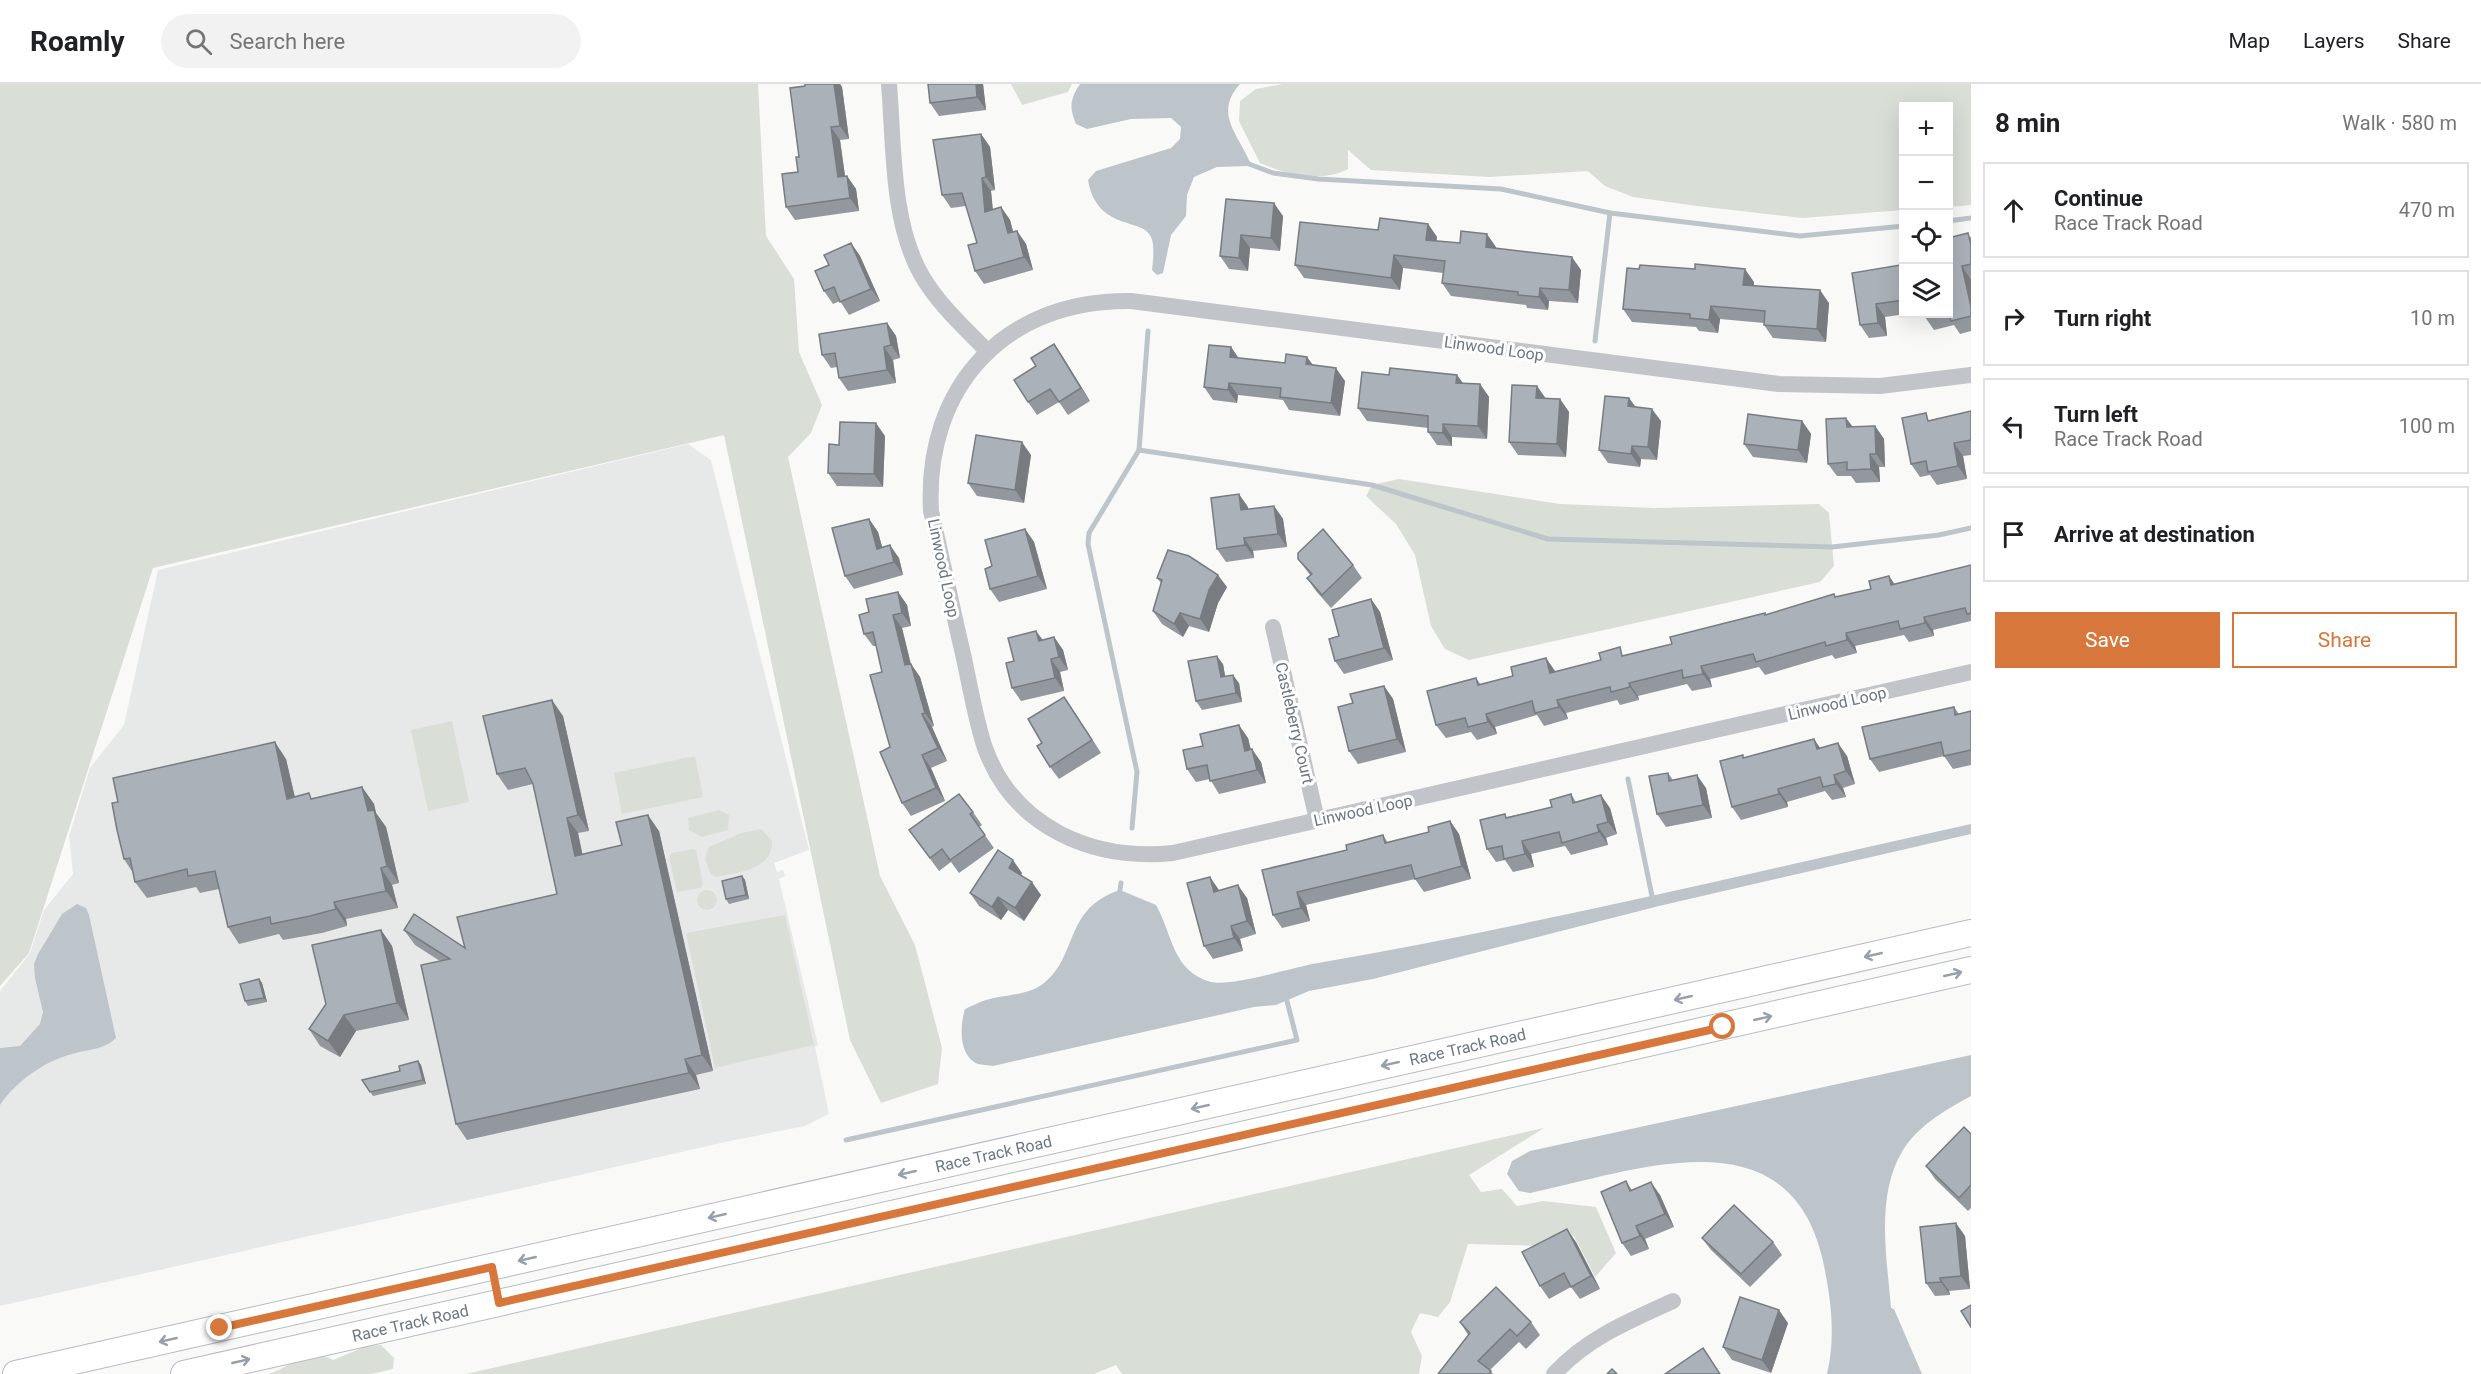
<!DOCTYPE html>
<html lang="en">
<head>
<meta charset="utf-8">
<style>
	:root { --surface:#fff; --page:#f2f2f2; --text:#202124; --muted:#757577; --line:#e0e0e0; --accent:#d7773b }
	body { margin:0; font-family:Roboto,sans-serif; background:var(--page); color:var(--text) }
	.controls { position:absolute; right:18px; top:18px; display:grid; overflow:hidden; border-radius:0px; box-shadow:0 6px 24px #0002 }
	.controls button { width:54px; height:54px; display:grid; place-items:center; padding:0; border:0; border-bottom:2px solid var(--line); background:var(--surface); color:var(--text); font:30px sans-serif }
	.stop { position:absolute; width:18px; height:18px; margin:-14px; border:4px solid #d7773b; border-radius:50%; background:#fff }
	.stop.end { background:#d7773b; border-color:#fff; box-shadow:0 2px 6px #0008 }
	.list { margin:0; padding:0; list-style:none }
	h2 { display:flex; justify-content:space-between; align-items:center; height:78px; margin:0; padding:0 24px; font-size:26px }
	h2 small { font-size:20px; font-weight:400; color:var(--muted) }
	.list li { display:grid; grid-template-columns:39px 1fr auto; gap:18px; align-items:center; box-sizing:border-box; height:96px; margin:0 12px 12px; padding:0 12px; border:2px solid var(--line); border-radius:0px }
	.list b { display:block; font-size:22px; white-space:nowrap }
	.list p { margin:0; font-size:20px; white-space:nowrap; color:var(--muted) }
	.list em { font-size:20px; font-style:normal; color:var(--muted) }
	.actions { display:flex; gap:12px; padding:18px 24px }
	.actions a { flex:1; padding:14px 0; border:2px solid var(--accent); border-radius:0px; text-align:center; font-size:21px; color:var(--accent) }
	.actions .main { background:var(--accent); color:#fff }
	.icon { flex:none; width:33px; height:33px; fill:none; stroke:currentColor; stroke-width:2; stroke-linecap:round; stroke-linejoin:round }
	.map { position:relative; flex:none; width:1971px; height:1290px; overflow:hidden }
	header { display:flex; align-items:center; gap:36px; box-sizing:border-box; height:84px; padding:0 30px; background:var(--surface); border-bottom:2px solid var(--line) }
	header strong { font-size:28px }
	nav { display:flex; gap:33px; margin-inline-start:auto; font-size:21px }
	.search { width:420px; height:54px; background:var(--page); display:flex; align-items:center; gap:15px; box-sizing:border-box; padding:0 21px; border-radius:33px; color:var(--muted); font-size:22px }
	main { display:flex }
	aside { flex:1; background:var(--surface) }
	.map>svg:first-child { display:block }
</style>
</head>
<body>
<header>
<strong>Roamly</strong>
<div class="search"><svg class="icon" aria-label="search" viewBox="0 0 24 24"><circle cx="10" cy="10" r="6"/><path d="M15 15l6 6"/></svg>Search here</div>
<nav><a>Map</a><a>Layers</a><a>Share</a></nav>
</header>
<main>
<div class="map">
<svg width="1971" height="1290" viewBox="0 0 1971 1290">
	<rect width="100%" height="100%" fill="#f9faf8"/>
	<!-- built -->
	<polygon fill="#e7e9e8" points="688,360 711,376 809,766 774,779 777,788 783,786 785,792 779,795 818,961 815,963 829,1030 805,1042 730,1057 0,1222 0,907 30,869 44,826 73,790 69,752 90,684 124,641 158,486"/>
	<!-- green -->
	<g fill="#d9ded7">
		<polygon points="0,0 758,0 766,152 794,195 799,268 822,321 811,349 788,373 880,792 915,861 942,964 938,1000 881,1019 850,956 724,351 153,484 29,869 0,902"/>
		<polygon points="1011,0 1072,0 1068,8 1022,21"/>
		<path d="M1283,0H1971V121L1949,123L1948,22H1904L1903,126L1803,134L1697,122L1633,113L1605,102L1588,87L1489,93L1371,86L1348,66V85C1320,99 1288,91 1260,79L1239,37L1240,17L1256,5Z"/>
		<polygon points="1399,395 1560,420 1655,424 1819,420 1829,429 1834,482 1820,498 1469,576 1445,565 1431,542 1415,471 1396,440 1366,412 1372,401"/>
		<polygon points="452,637 469,718 428,727 411,646"/>
		<polygon points="695,672 703,713 622,730 614,689"/>
		<polygon points="719,726 729,731 728,746 702,753 689,746 688,734"/>
		<path d="M761,745L772,757C773,786 739,788 716,793L711,791L705,775L709,763L741,749Z"/>
		<polygon points="693,765 696,766 703,800 701,804 677,808 669,773 672,769"/>
		<circle cx="707" cy="816" r="10"/>
		<polygon points="785,831 814,961 715,984 686,849"/>
		<polygon points="1544,1044 1469,1091 1481,1108 1502,1105 1517,1122 1543,1117 1596,1123 1616,1169 1595,1193 1574,1152 1544,1162 1468,1160 1450,1218 1438,1233 1420,1229 1411,1248 1422,1272 1419,1290 1122,1290 1116,1281 1094,1290 466,1290"/>
		<path d="M381,1261L394,1274L393,1285L371,1290H268C294,1283 304,1261 333,1276L367,1262Z"/>
	</g>
	<!-- water -->
	<g fill="#bdc5cb">
		<path d="M1080,0H1240C1214,29 1237,49 1250,78L1248,82L1217,83L1194,93L1187,111L1186,132L1171,151L1163,189L1157,191L1152,186C1153,177 1155,162 1151,153C1143,133 1097,148 1088,96L1096,87L1171,64L1180,55L1181,43L1171,34L1131,35L1087,45L1076,40C1069,24 1070,15 1080,0Z"/>
		<path d="M1971,740V750L1659,822L1373,895L1309,907L1276,921L1254,923L993,982C988,981 982,981 978,980C958,972 960,941 965,925C972,922 979,918 986,916C1005,910 1028,912 1044,899C1079,871 1063,825 1120,806L1156,821C1173,851 1172,887 1211,898C1231,903 1294,883 1318,879C1537,841 1754,788 1971,740Z"/>
		<path d="M77,820L86,824L89,831L116,954C104,966 88,965 72,970C45,977 16,997 0,1021V964L20,962L40,940L43,928L35,894L34,880L38,870L62,830Z"/>
		<path d="M1971,971V1012C1947,1025 1919,1041 1903,1066C1875,1112 1887,1173 1891,1224L1894,1225L1922,1290H1827C1836,1252 1831,1215 1823,1177C1789,1026 1636,1087 1530,1109L1519,1107L1507,1090L1512,1077L1530,1067Z"/>
	</g>
	<g fill="none" stroke-linecap="round" stroke-linejoin="round">
		<!-- stream -->
		<g stroke="#bdc5cb" stroke-width="5">
			<polyline points="1249,80 1273,89 1318,95 1501,105 1610,129 1800,152 1904,142"/>
			<polyline points="1948,137 1971,134"/>
			<polyline points="1595,257 1610,129"/>
			<polyline points="1139,366 1372,401 1548,455 1832,463 1939,451 1971,444"/>
			<polyline points="1628,695 1653,817"/>
			<polyline points="1132,744 1137,688 1088,460 1089,449 1139,366 1148,247"/>
			<polyline points="1120,806 1121,799"/>
			<polyline points="846,1056 1297,956 1287,917"/>
		</g>
		<!-- primary casing -->
		<g stroke="#b7babf" stroke-width="28">
			<g id="primary">
				<path id="s1" d="M16,1290L1971,849"/>
				<path id="s2" d="M184,1290L1971,886"/>
			</g>
		</g>
		<!-- street -->
		<g stroke="#c1c4c9" stroke-width="16">
			<path d="M889,0C894,60 891,139 922,192C939,221 965,244 988,268"/>
			<path d="M1971,291L1880,302L1779,300L1131,217C1005,215 924,303 931,427C942,475 952,523 963,570C970,601 975,634 985,664C1014,744 1093,777 1173,769L1971,588"/>
			<polyline points="1273,543 1317,736"/>
			<path d="M1554,1290C1587,1254 1629,1237 1673,1217"/>
		</g>
		<!-- primary -->
		<use href="#primary" stroke="#fff" stroke-width="26"/>
	</g>
	<!-- wall -->
	<g fill="#93989e">
		<polygon points="805,0 840,0 842,3 849,55 840,56 845,93 847,92 856,105 859,127 795,136 786,123 798,88"/>
		<polygon points="983,0 986,26 939,32 930,19"/>
		<polygon points="981,50 990,63 995,106 991,107 993,126 1001,123 1010,136 1013,148 1017,147 1026,160 1033,186 984,200 975,187 977,159 966,122 951,124 942,111"/>
		<polygon points="1226,115 1283,132 1280,167 1250,164 1248,187 1229,185 1220,172"/>
		<polygon points="1428,140 1437,153 1436,157 1496,163 1496,164 1581,186 1578,219 1549,217 1548,226 1527,224 1526,221 1451,212 1442,199 1443,189 1403,184 1400,206 1304,194 1295,181"/>
		<polygon points="1971,153 1971,247 1960,250 1954,241 1934,246 1925,233 1924,230 1948,230 1948,154"/>
		<polygon points="851,159 860,172 880,217 849,231 840,217 833,220 824,207 829,181"/>
		<polygon points="1900,181 1904,186 1904,230 1906,230 1885,233 1887,252 1869,254 1860,241"/>
		<polygon points="1754,198 1754,201 1829,219 1826,258 1773,254 1764,241 1764,239 1720,235 1718,249 1699,247 1696,243 1632,238 1623,225"/>
		<polygon points="887,239 896,252 900,274 893,276 896,299 848,307 839,294 837,283 831,284 822,271"/>
		<polygon points="1054,260 1090,317 1068,331 1059,318 1037,331 1028,318 1036,282"/>
		<polygon points="1231,263 1238,274 1313,281 1345,297 1340,332 1289,326 1283,316 1238,311 1237,319 1213,316 1204,303"/>
		<polygon points="1463,300 1480,300 1489,313 1487,355 1452,353 1452,362 1437,361 1428,348 1428,344 1367,337 1358,324"/>
		<polygon points="1537,302 1546,315 1560,315 1569,328 1566,373 1518,371 1509,358"/>
		<polygon points="1629,314 1635,322 1661,337 1657,376 1641,375 1640,383 1608,379 1599,366"/>
		<polygon points="1971,327 1971,371 1963,372 1967,395 1937,401 1930,391 1920,393 1911,380 1931,336"/>
		<polygon points="1802,337 1811,350 1807,379 1753,373 1744,360"/>
		<polygon points="1875,342 1884,355 1885,383 1879,383 1880,398 1856,399 1851,392 1837,392 1828,380 1852,343"/>
		<polygon points="885,352 883,403 837,402 828,389 839,361"/>
		<polygon points="1031,371 1024,419 977,412 968,399"/>
		<polygon points="1274,422 1283,435 1287,463 1253,467 1254,474 1226,478 1217,465 1248,423 1248,425"/>
		<polygon points="869,435 878,448 882,463 899,474 903,491 854,505 845,492"/>
		<polygon points="1025,445 1034,458 1047,505 999,518 990,505 992,482"/>
		<polygon points="1298,475 1353,481 1362,494 1331,524 1316,507 1307,494 1310,491"/>
		<polygon points="1971,481 1971,537 1933,546 1934,552 1909,558 1904,551 1855,562 1857,569 1835,575 1832,571 1765,591 1759,583 1710,595 1712,603 1692,607 1687,600 1638,612 1639,616 1620,621 1617,616 1566,629 1568,635 1544,642 1537,631 1495,643 1497,650 1477,656 1471,648 1446,654 1436,641 1476,594 1481,601 1513,592 1546,574 1555,588 1672,560 1765,529 1766,531 1836,513 1895,500"/>
		<polygon points="1157,494 1227,503 1218,519 1209,548 1189,542 1183,553 1162,540 1153,527 1161,499"/>
		<polygon points="898,508 907,521 911,542 902,544 911,580 920,593 934,642 932,643 947,677 931,684 945,717 911,732 902,719 890,663 882,588 876,562 873,562 864,550 869,528"/>
		<polygon points="1371,515 1380,528 1393,576 1344,590 1335,577 1339,552"/>
		<polygon points="1036,547 1043,556 1054,553 1063,566 1068,586 1060,588 1064,607 1021,617 1012,604 1014,577"/>
		<polygon points="1223,580 1225,592 1239,599 1242,618 1202,626 1196,617"/>
		<polygon points="1384,602 1393,615 1406,668 1358,680 1349,667 1353,619"/>
		<polygon points="1064,613 1101,669 1059,695 1050,683 1042,659"/>
		<polygon points="1954,623 1959,630 1971,627 1971,681 1953,685 1944,672 1879,688 1870,675"/>
		<polygon points="563,632 589,747 578,749 582,770 622,761 659,747 713,987 696,991 700,1005 467,1056 456,1040 440,877 415,861 404,846 465,864 557,810 533,700 508,706 497,690"/>
		<polygon points="1248,654 1251,666 1261,678 1266,699 1219,710 1210,695 1196,698 1187,685 1203,662"/>
		<polygon points="1820,664 1847,672 1855,700 1843,704 1846,713 1832,716 1825,707 1787,718 1788,723 1741,736 1732,723 1745,674"/>
		<polygon points="286,675 295,713 313,715 362,703 374,720 376,729 386,743 399,799 392,801 398,824 346,835 347,842 322,849 283,856 279,850 239,860 228,843 219,805 200,809 196,803 147,814 135,798 133,789 124,775"/>
		<polygon points="1668,689 1673,696 1706,704 1712,734 1666,743 1657,730"/>
		<polygon points="1571,710 1576,718 1610,724 1617,750 1606,754 1608,761 1571,771 1565,762 1531,770 1534,783 1513,788 1505,776 1496,778 1487,765 1507,733 1552,723"/>
		<polygon points="973,728 982,741 979,743 994,764 959,789 951,778 939,787 909,746"/>
		<polygon points="1450,737 1459,750 1471,795 1424,808 1415,795 1306,821 1310,837 1282,844 1273,831 1262,786 1347,766 1383,751 1388,759 1429,748"/>
		<polygon points="1022,789 1021,792 1041,811 1024,837 1008,826 1001,836 979,822 970,809"/>
		<polygon points="742,792 745,796 749,815 729,820 726,815"/>
		<polygon points="1219,806 1247,814 1256,850 1240,855 1243,867 1213,875 1204,862"/>
		<polygon points="381,846 392,862 409,936 356,947 340,973 320,962 309,945"/>
		<polygon points="259,895 262,899 267,918 248,922 245,917"/>
		<polygon points="418,977 421,981 426,1000 373,1012 362,996 400,987"/>
		<polygon points="1971,1050 1971,1124 1968,1127 1935,1095 1926,1082"/>
		<polygon points="1626,1097 1632,1106 1660,1111 1674,1143 1645,1155 1649,1165 1631,1172 1622,1159"/>
		<polygon points="1965,1152 1970,1205 1949,1207 1950,1211 1935,1212 1926,1199"/>
		<polygon points="1702,1154 1773,1158 1782,1171 1750,1203 1711,1166"/>
		<polygon points="1576,1158 1600,1205 1580,1215 1571,1203 1549,1215 1540,1202"/>
		<polygon points="1460,1238 1531,1238 1540,1251 1526,1265 1519,1258 1490,1286 1493,1290 1438,1290 1468,1251"/>
		<polygon points="1788,1239 1771,1289 1732,1276 1723,1263"/>
	</g>
	<!-- shaded-wall -->
	<g fill="#787c81">
		<polygon points="834,0 840,0 842,3 849,55 840,42"/>
		<polygon points="976,0 983,0 986,26 977,13"/>
		<polygon points="831,43 840,56 847,106 838,93"/>
		<polygon points="981,50 990,63 995,106 986,93"/>
		<polygon points="847,92 856,105 859,127 850,114"/>
		<polygon points="982,94 991,107 994,141 985,128"/>
		<polygon points="1274,119 1283,132 1280,167 1271,154"/>
		<polygon points="1001,123 1010,136 1017,162 1008,149"/>
		<polygon points="1428,140 1437,153 1435,169 1426,156"/>
		<polygon points="1017,147 1026,160 1033,186 1024,173"/>
		<polygon points="1487,150 1496,163 1495,176 1486,163"/>
		<polygon points="1241,151 1250,164 1248,187 1239,174"/>
		<polygon points="851,159 860,172 880,217 871,205"/>
		<polygon points="1394,171 1403,184 1400,206 1391,194"/>
		<polygon points="1572,173 1581,186 1578,219 1569,206"/>
		<polygon points="1900,181 1904,186 1904,200"/>
		<polygon points="1962,182 1971,196 1971,223"/>
		<polygon points="1745,185 1754,198 1752,213 1743,201"/>
		<polygon points="1540,204 1549,217 1548,226 1539,213"/>
		<polygon points="1820,206 1829,219 1826,258 1817,245"/>
		<polygon points="1876,220 1885,233 1887,252 1878,239"/>
		<polygon points="1711,222 1720,235 1718,249 1709,236"/>
		<polygon points="887,239 896,252 900,274 891,261"/>
		<polygon points="1054,260 1063,273 1090,317 1081,304"/>
		<polygon points="884,263 893,276 896,299 887,286"/>
		<polygon points="1231,263 1240,276 1230,273"/>
		<polygon points="1307,273 1316,285 1306,280"/>
		<polygon points="1336,284 1345,297 1340,332 1331,319"/>
		<polygon points="1457,291 1466,303 1456,299"/>
		<polygon points="1229,299 1238,311 1237,319 1228,306"/>
		<polygon points="1480,300 1489,313 1487,355 1478,342"/>
		<polygon points="1537,302 1546,315 1536,314"/>
		<polygon points="1629,314 1638,327 1628,322"/>
		<polygon points="1560,315 1569,328 1566,373 1557,360"/>
		<polygon points="1652,325 1661,337 1657,376 1648,363"/>
		<polygon points="1846,334 1856,347 1847,343"/>
		<polygon points="1802,337 1811,350 1807,379 1798,366"/>
		<polygon points="876,339 885,352 883,403 874,390"/>
		<polygon points="1443,340 1452,353 1452,362 1443,349"/>
		<polygon points="1875,342 1884,355 1885,383 1876,370"/>
		<polygon points="1022,358 1031,371 1024,419 1015,406"/>
		<polygon points="1954,359 1963,372 1967,395 1958,382"/>
		<polygon points="1632,362 1641,375 1640,383 1631,370"/>
		<polygon points="1870,370 1879,383 1880,398 1871,385"/>
		<polygon points="1239,410 1248,423 1250,439 1241,426"/>
		<polygon points="1274,422 1283,435 1287,463 1278,450"/>
		<polygon points="869,435 878,448 886,477 877,465"/>
		<polygon points="1025,445 1034,458 1047,505 1038,492"/>
		<polygon points="1244,454 1253,467 1254,474 1245,461"/>
		<polygon points="890,461 899,474 903,491 894,478"/>
		<polygon points="1218,491 1227,503 1218,519 1209,548 1200,535 1209,506"/>
		<polygon points="1889,492 1898,505 1891,501"/>
		<polygon points="898,508 907,521 911,542 902,529"/>
		<polygon points="1371,515 1380,528 1393,576 1384,564"/>
		<polygon points="1180,529 1189,542 1183,553 1174,540"/>
		<polygon points="893,531 902,544 914,594 905,581"/>
		<polygon points="1924,533 1933,546 1934,552 1925,539"/>
		<polygon points="1036,547 1045,560 1039,557"/>
		<polygon points="1846,549 1855,562 1857,569 1847,556"/>
		<polygon points="1054,553 1063,566 1068,586 1059,573"/>
		<polygon points="1217,572 1223,580 1227,602 1221,593"/>
		<polygon points="1546,574 1555,587 1559,602 1550,589"/>
		<polygon points="1051,575 1060,588 1064,607 1055,594"/>
		<polygon points="911,580 920,593 934,642 925,629"/>
		<polygon points="1701,582 1710,595 1712,603 1703,590"/>
		<polygon points="1233,591 1239,599 1242,618 1236,609"/>
		<polygon points="1629,599 1638,612 1639,616 1630,603"/>
		<polygon points="1384,602 1393,615 1406,668 1397,655"/>
		<polygon points="1064,613 1073,626 1101,669 1092,656"/>
		<polygon points="552,616 563,632 589,747 578,731"/>
		<polygon points="1557,616 1566,629 1568,635 1559,623"/>
		<polygon points="922,630 932,643 947,677 938,664"/>
		<polygon points="1486,630 1495,643 1497,650 1488,638"/>
		<polygon points="1239,641 1248,654 1254,680 1245,667"/>
		<polygon points="1814,655 1823,668 1817,665"/>
		<polygon points="275,658 286,675 299,732 287,715"/>
		<polygon points="1838,659 1847,672 1855,700 1846,687"/>
		<polygon points="1252,665 1261,678 1266,699 1257,686"/>
		<polygon points="922,671 931,684 945,717 936,704"/>
		<polygon points="1697,691 1706,704 1712,734 1703,721"/>
		<polygon points="1834,691 1843,704 1846,713 1836,700"/>
		<polygon points="362,703 374,720 376,729 386,743 399,799 387,782 368,727"/>
		<polygon points="1778,705 1787,718 1788,723 1779,710"/>
		<polygon points="1601,711 1610,724 1617,750 1608,738"/>
		<polygon points="648,731 659,747 713,987 702,971"/>
		<polygon points="567,734 578,749 586,787 575,772"/>
		<polygon points="1450,737 1459,750 1471,795 1462,782"/>
		<polygon points="1597,741 1606,754 1608,761 1599,748"/>
		<polygon points="1522,757 1531,770 1534,783 1525,770"/>
		<polygon points="1013,776 1022,789 1018,797 1009,784"/>
		<polygon points="381,784 392,801 398,824 386,807"/>
		<polygon points="742,792 745,796 749,815 746,811"/>
		<polygon points="1210,793 1219,806 1223,821 1214,808"/>
		<polygon points="1032,798 1041,811 1024,837 1015,824"/>
		<polygon points="1238,801 1247,814 1256,850 1247,837"/>
		<polygon points="1297,808 1306,821 1310,837 1301,824"/>
		<polygon points="998,813 1008,826 1001,836 992,823"/>
		<polygon points="334,818 346,835 347,842 336,825"/>
		<polygon points="1231,842 1240,855 1243,867 1234,854"/>
		<polygon points="381,846 392,862 409,936 397,919"/>
		<polygon points="259,895 262,899 267,918 264,914"/>
		<polygon points="344,931 356,947 340,973 328,957"/>
		<polygon points="685,975 696,991 700,1005 689,989"/>
		<polygon points="418,977 421,981 426,1000 423,996"/>
		<polygon points="1651,1098 1660,1111 1674,1143 1665,1130"/>
		<polygon points="1956,1139 1965,1152 1970,1205 1961,1192"/>
		<polygon points="1636,1142 1645,1155 1649,1165 1640,1152"/>
		<polygon points="1567,1145 1576,1158 1600,1205 1591,1192"/>
		<polygon points="1940,1194 1949,1207 1950,1211 1941,1198"/>
		<polygon points="1779,1226 1788,1239 1771,1289 1762,1276"/>
	</g>
	<!-- building -->
	<g fill="#abb1b8" stroke="#787c81" stroke-width="1.5">
		<polygon points="805,0 834,0 840,42 831,43 838,93 847,92 850,114 786,123 782,90 798,88 796,73 799,73 790,4 805,2"/>
		<polygon points="928,0 976,0 977,13 930,19"/>
		<polygon points="981,50 986,93 982,94 985,128 1001,123 1008,149 1017,147 1024,173 975,187 968,161 977,159 962,109 942,111 933,56"/>
		<polygon points="1226,115 1274,119 1271,154 1241,151 1239,174 1220,172"/>
		<polygon points="1380,134 1428,140 1426,156 1460,159 1461,147 1487,150 1486,163 1572,173 1569,206 1540,204 1539,213 1518,211 1518,208 1442,199 1445,177 1394,171 1391,194 1295,181 1300,138 1378,146"/>
		<polygon points="1968,149 1971,161 1971,180 1962,182 1971,223 1971,232 1951,237 1948,228 1948,154"/>
		<polygon points="851,159 871,205 840,218 834,203 824,207 815,187 829,181 824,171"/>
		<polygon points="1695,180 1745,185 1743,201 1820,206 1817,245 1764,241 1765,227 1711,222 1709,236 1690,234 1690,230 1623,225 1627,184 1639,185 1640,181 1695,185"/>
		<polygon points="1900,181 1904,199 1904,216 1876,220 1878,239 1860,241 1852,189"/>
		<polygon points="1924,230 1941,230 1925,233"/>
		<polygon points="887,239 891,261 884,263 887,286 839,294 835,269 822,271 819,250"/>
		<polygon points="1054,260 1081,304 1059,318 1050,305 1028,318 1014,296 1036,282 1031,274"/>
		<polygon points="1209,261 1231,263 1230,273 1285,279 1286,270 1307,273 1306,280 1336,284 1331,319 1280,313 1281,304 1229,299 1228,306 1204,303"/>
		<polygon points="1390,284 1457,291 1456,299 1480,300 1478,342 1443,340 1443,349 1428,348 1428,332 1358,324 1362,288 1389,291"/>
		<polygon points="1512,301 1537,302 1536,314 1560,315 1557,360 1509,358"/>
		<polygon points="1605,312 1629,314 1628,322 1652,325 1648,363 1632,362 1631,370 1599,366"/>
		<polygon points="1971,327 1971,356 1954,359 1958,382 1928,388 1926,377 1911,380 1902,334 1926,329 1928,337"/>
		<polygon points="1748,330 1802,337 1798,366 1744,360"/>
		<polygon points="1846,334 1847,343 1875,342 1876,370 1870,370 1871,385 1847,386 1847,378 1828,380 1826,335"/>
		<polygon points="840,338 876,339 874,390 828,389 829,360 839,361"/>
		<polygon points="976,351 1022,358 1015,406 968,399"/>
		<polygon points="1239,410 1241,426 1274,422 1278,450 1244,454 1245,461 1217,465 1211,414"/>
		<polygon points="869,435 877,465 890,461 894,478 845,492 832,444"/>
		<polygon points="1025,445 1038,492 990,505 985,485 992,482 985,456"/>
		<polygon points="1323,445 1353,481 1322,511 1307,494 1312,490 1298,475 1298,469"/>
		<polygon points="1168,466 1189,472 1218,491 1209,506 1200,535 1180,529 1174,540 1153,527 1162,496 1157,494"/>
		<polygon points="1971,481 1971,529 1967,530 1965,524 1924,533 1925,539 1900,545 1898,537 1846,549 1847,556 1826,562 1825,558 1756,578 1753,570 1701,582 1703,590 1683,594 1682,586 1629,599 1630,603 1611,608 1610,603 1557,616 1559,623 1535,629 1532,617 1486,630 1488,638 1468,643 1465,634 1436,641 1427,607 1476,594 1478,601 1513,592 1511,583 1546,574 1550,589 1601,576 1599,569 1620,563 1622,572 1672,560 1670,553 1765,529 1765,531 1834,510 1835,513 1871,505 1869,497 1889,492 1891,501"/>
		<polygon points="898,508 902,529 893,531 905,581 911,580 925,629 922,630 938,664 922,671 936,704 902,719 880,668 890,663 870,591 882,588 873,548 864,550 859,531 869,528 866,515"/>
		<polygon points="1371,515 1384,564 1335,577 1329,555 1339,552 1332,526"/>
		<polygon points="1036,547 1039,557 1054,553 1059,573 1051,575 1055,594 1012,604 1006,579 1014,577 1008,554"/>
		<polygon points="1217,572 1221,593 1233,591 1236,609 1196,617 1188,577"/>
		<polygon points="1384,602 1397,655 1349,667 1338,623 1353,619 1350,610"/>
		<polygon points="1064,613 1092,656 1050,683 1037,662 1042,659 1028,635"/>
		<polygon points="552,616 578,731 567,734 575,772 622,761 616,738 648,731 702,971 685,975 689,989 456,1040 421,881 450,875 404,846 414,830 465,864 457,833 557,810 533,700 525,684 497,690 483,632"/>
		<polygon points="1954,623 1955,631 1971,627 1971,666 1944,672 1941,658 1870,675 1862,643"/>
		<polygon points="1239,641 1245,667 1252,665 1257,686 1210,697 1207,681 1187,685 1183,666 1203,662 1200,650"/>
		<polygon points="1814,655 1817,665 1838,659 1846,687 1834,691 1836,700 1823,703 1820,693 1778,705 1779,710 1732,723 1720,677 1743,671 1743,674"/>
		<polygon points="275,658 287,715 309,709 311,715 362,703 368,727 374,726 387,782 381,784 386,807 334,818 336,825 310,832 271,840 270,833 228,843 215,787 188,792 187,785 135,798 130,774 124,775 117,746 112,719 118,718 113,694"/>
		<polygon points="1668,689 1669,697 1697,691 1703,721 1657,730 1649,692"/>
		<polygon points="959,710 973,728 970,730 985,751 950,776 942,765 930,774 909,746"/>
		<polygon points="1571,710 1573,719 1601,711 1608,738 1597,741 1599,748 1562,759 1559,748 1522,757 1525,770 1504,775 1502,762 1487,765 1480,736 1505,730 1506,734 1552,723 1550,716"/>
		<polygon points="1450,737 1462,782 1415,795 1411,781 1297,808 1301,824 1273,831 1262,786 1347,766 1346,761 1383,751 1385,759 1429,748 1428,743"/>
		<polygon points="998,766 1013,776 1009,784 1032,798 1015,824 998,813 992,823 970,809"/>
		<polygon points="742,792 746,811 726,815 722,797"/>
		<polygon points="1210,793 1214,808 1238,801 1247,837 1231,842 1234,854 1204,862 1187,799"/>
		<polygon points="381,846 397,919 344,931 328,957 309,945 326,920 312,861"/>
		<polygon points="259,895 264,914 245,917 240,900"/>
		<polygon points="418,977 423,996 370,1008 362,996 400,987 399,982"/>
		<polygon points="1964,1043 1971,1050 1971,1101 1959,1114 1926,1082"/>
		<polygon points="1626,1097 1630,1107 1651,1098 1665,1130 1636,1142 1640,1152 1622,1159 1601,1108"/>
		<polygon points="1734,1121 1773,1158 1741,1190 1702,1154"/>
		<polygon points="1956,1139 1961,1192 1940,1194 1941,1198 1926,1199 1920,1143"/>
		<polygon points="1567,1145 1591,1192 1571,1203 1564,1189 1540,1202 1522,1168"/>
		<polygon points="1496,1203 1531,1238 1517,1252 1510,1245 1478,1277 1491,1287 1489,1290 1438,1290 1470,1249 1460,1238"/>
		<polygon points="1740,1213 1779,1226 1762,1276 1723,1263"/>
		<polygon points="1971,1221 1971,1243 1961,1227"/>
		<polygon points="1703,1264 1720,1290 1665,1290"/>
		<polygon points="1612,1285 1617,1290 1607,1290"/>
	</g>
	<!-- one-way arrows -->
	<defs><path id="oneway-shaft" d="M-6 0H5M1.5-3L5.5 0L1.5 3" fill="none" stroke-width="1.6" stroke-linecap="round" stroke-linejoin="round" transform="scale(1.5)"/></defs>
	<g stroke="#979faa">
		<use href="#oneway-shaft" transform="translate(1873 871) rotate(167)"/>
		<use href="#oneway-shaft" transform="translate(1953 890) rotate(-13)"/>
		<use href="#oneway-shaft" transform="translate(1683 914) rotate(167)"/>
		<use href="#oneway-shaft" transform="translate(1763 934) rotate(-13)"/>
		<use href="#oneway-shaft" transform="translate(1390 980) rotate(167)"/>
		<use href="#oneway-shaft" transform="translate(1200 1023) rotate(167)"/>
		<use href="#oneway-shaft" transform="translate(907 1089) rotate(167)"/>
		<use href="#oneway-shaft" transform="translate(717 1132) rotate(167)"/>
		<use href="#oneway-shaft" transform="translate(527 1175) rotate(167)"/>
		<use href="#oneway-shaft" transform="translate(168 1256) rotate(167)"/>
		<use href="#oneway-shaft" transform="translate(241 1277) rotate(-13)"/>
	</g>
	<g fill="none" stroke-linecap="round" stroke-linejoin="round">
		<!-- route -->
		<polyline stroke="#d7773b" stroke-width="8" points="220,1244 492,1183 499,1219 1723,943"/>
	</g>
	<g text-anchor="middle" stroke-width="6" stroke-linejoin="round" paint-order="stroke">
		<!-- street labels -->
		<g font-size="16" fill="#6b7686" stroke="#fff">
			<text transform="translate(1494 264) rotate(8)" y="6">Linwood Loop</text>
			<text transform="translate(944 484) rotate(78)" y="6">Linwood Loop</text>
			<text transform="translate(1837 619) rotate(-13)" y="6">Linwood Loop</text>
			<text transform="translate(1295 639) rotate(77)" y="6">Castleberry Court</text>
			<text transform="translate(1363 726) rotate(-12)" y="6">Linwood Loop</text>
			<text dy="6" stroke="none"><textPath href="#s1" startOffset="1488">Race Track Road</textPath></text>
			<text dy="6" stroke="none"><textPath href="#s1" startOffset="1002">Race Track Road</textPath></text>
			<text dy="6" stroke="none"><textPath href="#s2" startOffset="232">Race Track Road</textPath></text>
		</g>
	</g>
</svg>
<div class="controls">
<button>+</button>
<button>−</button>
<button><svg class="icon" aria-label="locate" viewBox="0 0 24 24"><circle cx="12" cy="12" r="6"/><path d="M12 2v4M12 18v4M2 12h4M18 12h4"/></svg></button>
<button><svg class="icon" aria-label="layers" viewBox="0 0 24 24"><path d="M12 4l9 5-9 5-9-5zM3 14l9 5 9-5"/></svg></button>
</div>
<div class="stop" style="left:1723px;top:943px"></div>
<div class="stop end" style="left:220px;top:1244px"></div>
</div>
<aside>
<h2>8 min<small>Walk · 580 m</small></h2>
<ul class="list">
<li><svg class="icon" aria-label="ahead" viewBox="0 0 24 24"><path d="M12 20V5M6 11l6-6 6 6"/></svg><div><b>Continue</b><p>Race Track Road</p></div><em>470 m</em></li>
<li><svg class="icon" aria-label="right" viewBox="0 0 24 24"><path d="M7 20v-9h11M14 6l5 5-5 5"/></svg><div><b>Turn right</b></div><em>10 m</em></li>
<li><svg class="icon" aria-label="left" viewBox="0 0 24 24"><path d="M17 20v-9H6M10 6l-5 5 5 5"/></svg><div><b>Turn left</b><p>Race Track Road</p></div><em>100 m</em></li>
<li><svg class="icon" aria-label="arrive" viewBox="0 0 24 24"><path d="M6 21V4h12l-3 4 3 4H6"/></svg><div><b>Arrive at destination</b></div></li>
</ul>
<div class="actions"><a class="main">Save</a><a>Share</a></div>
</aside>
</main>
</body>
</html>
